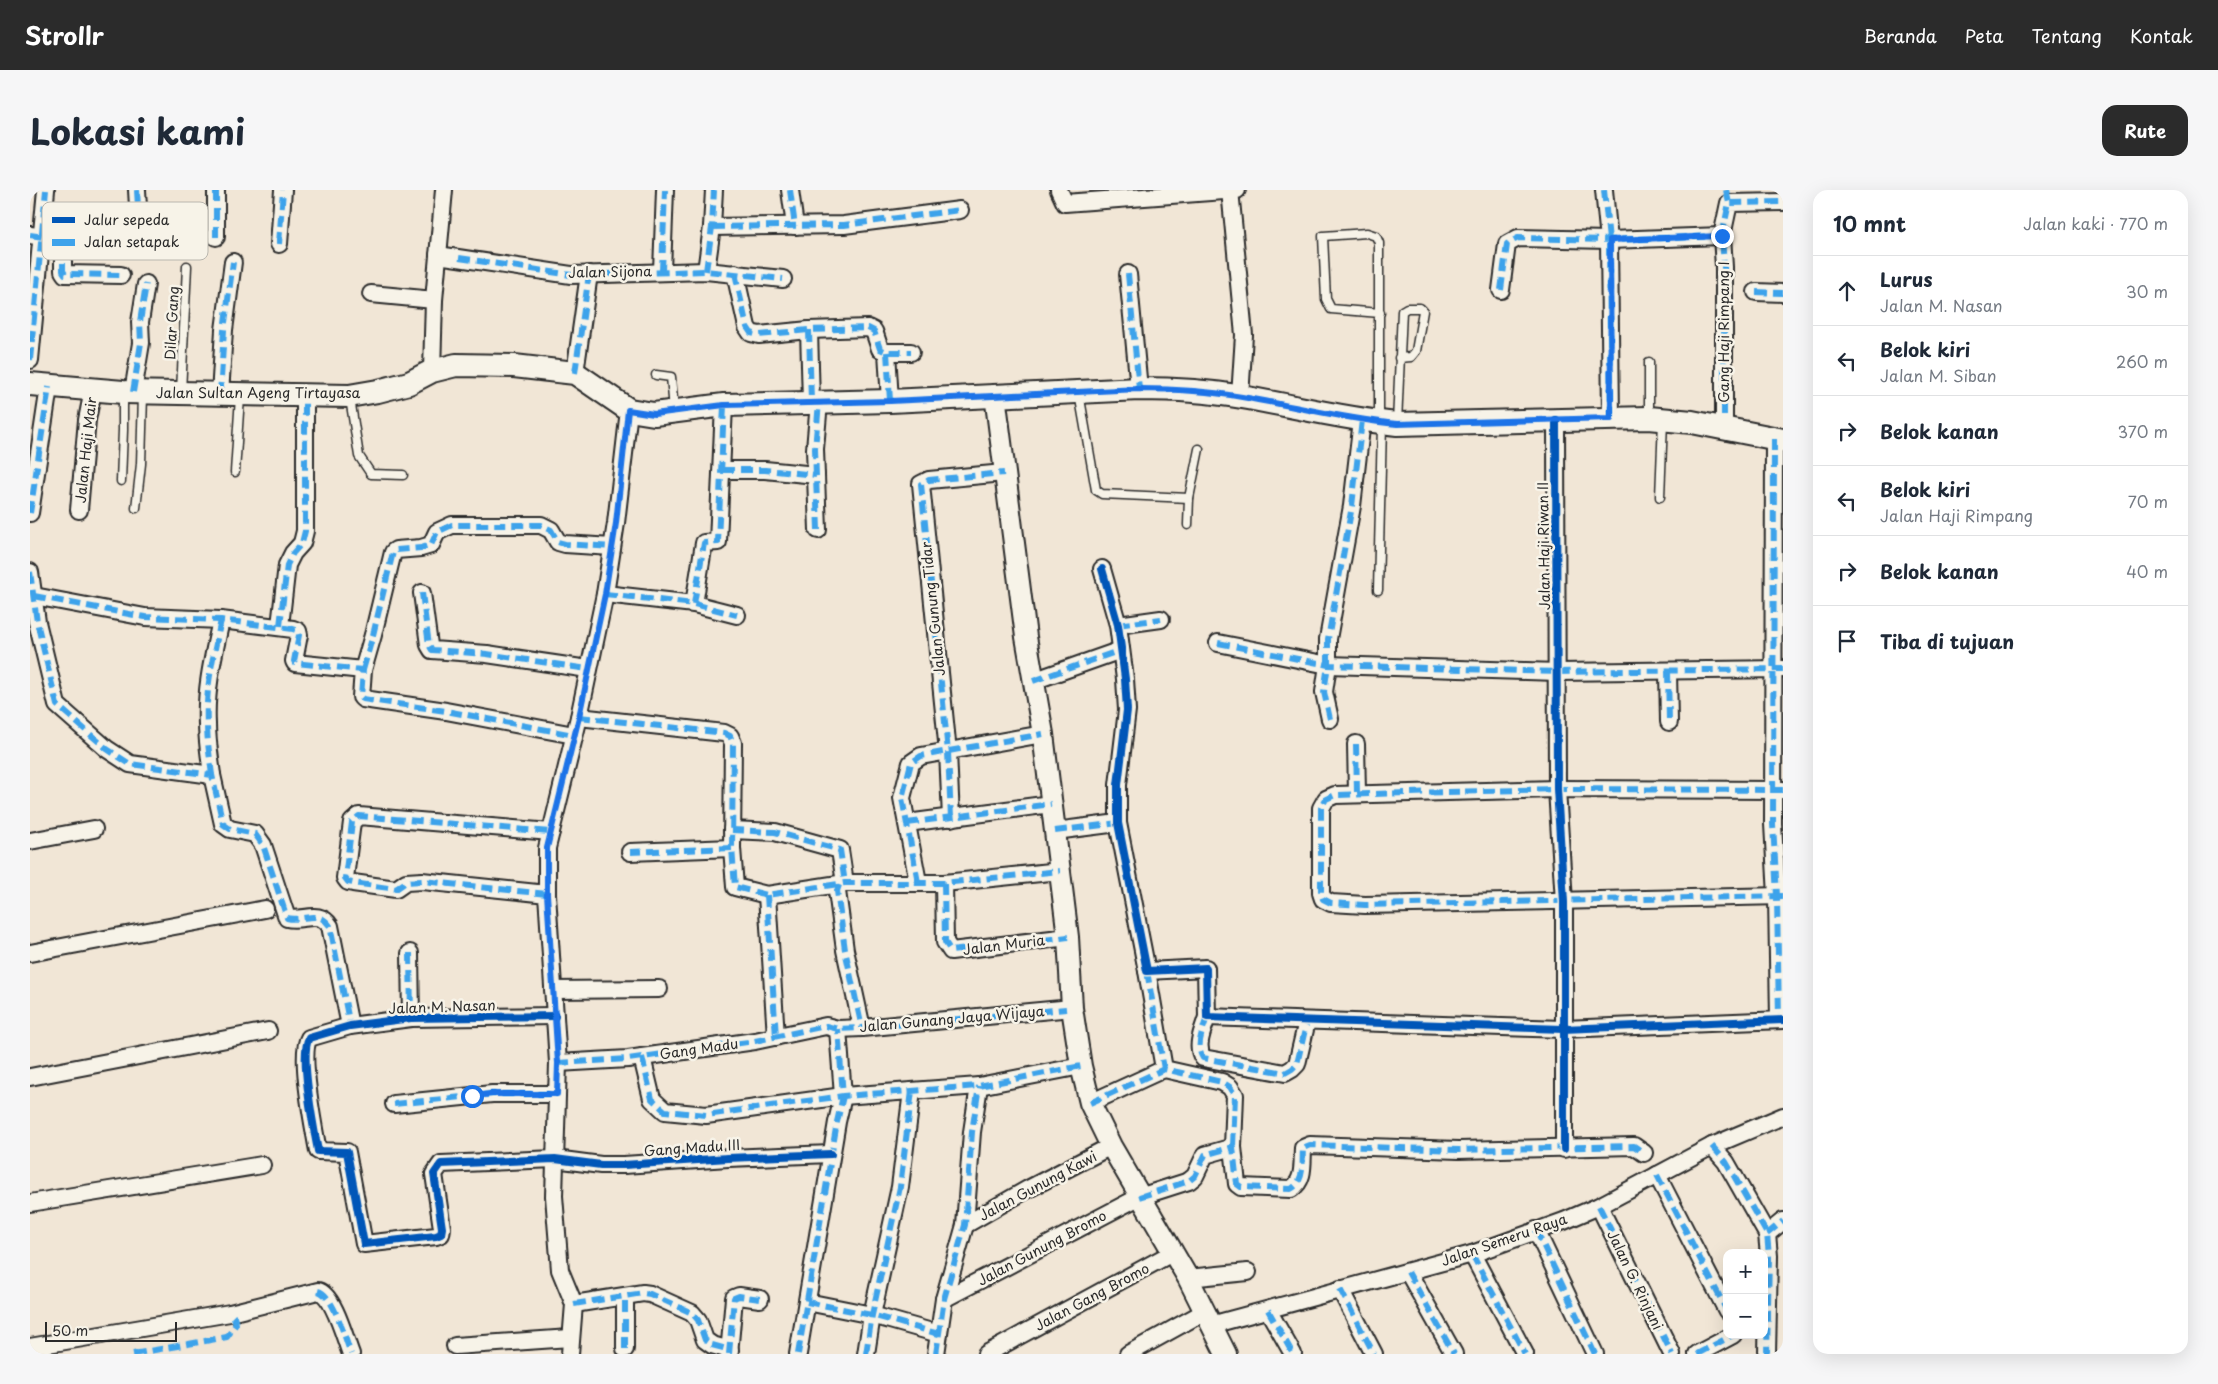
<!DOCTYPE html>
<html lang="id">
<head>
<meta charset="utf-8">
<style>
	:root { --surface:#fff; --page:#f6f6f7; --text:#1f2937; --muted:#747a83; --line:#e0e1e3; --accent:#2b2b2b }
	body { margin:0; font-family:"Playpen Sans",sans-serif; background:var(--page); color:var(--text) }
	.controls { position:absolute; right:15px; bottom:15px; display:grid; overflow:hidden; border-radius:10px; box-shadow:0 5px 20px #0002 }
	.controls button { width:45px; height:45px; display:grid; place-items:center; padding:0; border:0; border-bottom:1px solid var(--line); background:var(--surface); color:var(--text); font:25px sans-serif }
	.scale { position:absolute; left:15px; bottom:12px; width:132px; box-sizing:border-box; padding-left:5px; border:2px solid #2b2b2b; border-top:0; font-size:14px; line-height:18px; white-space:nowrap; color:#2b2b2b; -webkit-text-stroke:4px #f7f3e8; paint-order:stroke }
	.stop { position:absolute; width:15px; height:15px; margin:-11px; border:4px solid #1a73e8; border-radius:50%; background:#fff }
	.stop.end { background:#1a73e8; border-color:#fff; box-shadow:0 1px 5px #0008 }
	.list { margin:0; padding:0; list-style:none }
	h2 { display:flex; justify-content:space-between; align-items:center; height:65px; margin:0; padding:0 20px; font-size:21px }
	h2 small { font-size:16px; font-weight:400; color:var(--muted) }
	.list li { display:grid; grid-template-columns:32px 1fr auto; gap:15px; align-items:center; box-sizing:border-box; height:70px; padding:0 20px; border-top:1px solid var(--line) }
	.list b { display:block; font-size:19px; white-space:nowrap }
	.list p { margin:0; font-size:16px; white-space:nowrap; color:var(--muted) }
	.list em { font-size:16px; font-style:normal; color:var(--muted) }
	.icon { flex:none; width:28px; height:28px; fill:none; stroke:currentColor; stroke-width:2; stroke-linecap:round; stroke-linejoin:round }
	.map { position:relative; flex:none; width:1753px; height:1164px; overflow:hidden; border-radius:15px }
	header { display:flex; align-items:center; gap:30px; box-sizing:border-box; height:70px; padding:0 25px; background:var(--accent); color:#fff }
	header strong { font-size:24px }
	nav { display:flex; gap:28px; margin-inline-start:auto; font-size:18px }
	.intro { display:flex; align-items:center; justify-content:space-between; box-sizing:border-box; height:120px; padding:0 30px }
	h1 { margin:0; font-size:35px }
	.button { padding:12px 22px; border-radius:15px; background:var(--accent); color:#fff; font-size:18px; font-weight:700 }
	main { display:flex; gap:30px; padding:0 30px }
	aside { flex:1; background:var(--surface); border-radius:15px; box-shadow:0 5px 20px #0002 }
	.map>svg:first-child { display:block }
</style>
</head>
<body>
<header>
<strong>Strollr</strong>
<nav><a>Beranda</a><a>Peta</a><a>Tentang</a><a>Kontak</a></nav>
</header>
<div class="intro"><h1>Lokasi kami</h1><a class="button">Rute</a></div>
<main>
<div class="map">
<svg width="1753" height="1164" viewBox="0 0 1753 1164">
	<rect width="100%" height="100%" fill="#f1e6d6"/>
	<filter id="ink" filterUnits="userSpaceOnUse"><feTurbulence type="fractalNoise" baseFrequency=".02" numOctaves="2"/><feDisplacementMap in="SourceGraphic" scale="10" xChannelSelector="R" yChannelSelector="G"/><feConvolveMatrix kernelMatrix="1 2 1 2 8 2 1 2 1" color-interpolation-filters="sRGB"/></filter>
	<g filter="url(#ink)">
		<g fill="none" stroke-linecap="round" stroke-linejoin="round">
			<!-- service casing -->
			<g stroke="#2b2b2b" stroke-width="11">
				<g id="service">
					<polyline points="626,185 641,187 644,220"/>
					<polyline points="151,202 157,76"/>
					<polyline points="1049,203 1066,300 1072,304 1159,308"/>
					<polyline points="320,208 329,266 341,284 373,285"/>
					<polyline points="1619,225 1619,172"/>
					<polyline points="1349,229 1349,53 1346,46 1337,43 1293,46 1296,109 1301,119 1350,123"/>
					<polyline points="1367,233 1372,121 1377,118 1390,118 1393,121 1386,161 1381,167 1369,168"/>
					<polyline points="205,282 210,207"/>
					<polyline points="91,291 93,240 93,204"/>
					<polyline points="1630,307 1633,231"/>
					<polyline points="106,318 111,274 113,205"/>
					<polyline points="1158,335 1159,308 1169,259"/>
					<polyline points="1348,400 1352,235"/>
				</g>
			</g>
			<!-- minor casing -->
			<g stroke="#2b2b2b" stroke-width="20">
				<g id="minor">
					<polyline points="107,0 109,33"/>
					<polyline points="186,0 186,47"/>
					<polyline points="760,0 765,36"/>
					<polyline points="1029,0 1035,13 1207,0"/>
					<polyline points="1200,0 1214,145 1210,207"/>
					<polyline points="1574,0 1579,50 1581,228"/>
					<polyline points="682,37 814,35 930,20"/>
					<polyline points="0,45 28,49 33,55 33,81 35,84 91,85"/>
					<polyline points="249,54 253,0"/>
					<polyline points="408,65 541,85 676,81 753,89"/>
					<polyline points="632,81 635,0"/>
					<polyline points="676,81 682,37 684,0"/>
					<polyline points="705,83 717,137 721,143 729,145 779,140 838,138 844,141 850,159 857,162 881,162"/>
					<polyline points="1098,84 1109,199"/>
					<polyline points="1471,100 1477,54 1488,48 1579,50 1692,46"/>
					<polyline points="1726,102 1753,103"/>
					<polyline points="341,104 404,110"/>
					<polyline points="779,140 781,212"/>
					<polyline points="857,162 860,211"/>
					<polyline points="0,170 16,0"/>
					<polyline points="402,181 404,110 414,0"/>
					<polyline points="545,183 559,84"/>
					<polyline points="103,202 111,153 110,132 116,94"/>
					<polyline points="190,205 194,140 203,72"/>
					<polyline points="1526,230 1527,599 1534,712 1534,959"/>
					<polyline points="1694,238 1694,77 1692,46 1699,13 1753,12"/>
					<polyline points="1744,249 1743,634 1747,706 1749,830"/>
					<polyline points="692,280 735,280 786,285"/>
					<polyline points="49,320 57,230 63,200"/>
					<polyline points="0,323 19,197"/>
					<polyline points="788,340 785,259 789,212"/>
					<polyline points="1072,379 1088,435 1095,489 1097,520 1088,595 1088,633 1117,781 1176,778 1177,827 1533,839 1753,830"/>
					<path d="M0,382L7,432L27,515L77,559L100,574L182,585L193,634L200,639L225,644L233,655L257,728C273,732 289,719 300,736L320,836"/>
					<polyline points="392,403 399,455 402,460 457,464 558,479"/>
					<polyline points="575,404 664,414 707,425"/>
					<polyline points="4,406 115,427 191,430 263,439 268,441 269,445 264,471 265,473 333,480 331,507 333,509 416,521 544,545"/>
					<polyline points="664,414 674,353 688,352 694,215"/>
					<polyline points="1088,435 1131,429"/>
					<polyline points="250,436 257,375 263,363 272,353 275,341 275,206"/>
					<polyline points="1188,453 1298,475 1528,482 1753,479"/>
					<polyline points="333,480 343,445 363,362 366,360 391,358 401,355 407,342 422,335 511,335 521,340 528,352 535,354 582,357"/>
					<polyline points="1638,481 1639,532"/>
					<polyline points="1003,491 1091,460"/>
					<polyline points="549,527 694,543 700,546 703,553 702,658 705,697 737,705 815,693 914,693 1030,681"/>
					<polyline points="1300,529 1294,502 1298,475 1298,449 1322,316 1332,230"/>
					<polyline points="1326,554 1327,603"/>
					<path d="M182,585C180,568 177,551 177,534C175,498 184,464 191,430"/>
					<polyline points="1753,600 1527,599 1305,605 1296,609 1291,618 1291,703 1293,709 1301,713 1335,715 1753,706"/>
					<polyline points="921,628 918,562 891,294 899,290 974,283"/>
					<polyline points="877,633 1021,614"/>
					<polyline points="702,640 745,642 810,660 815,693"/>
					<polyline points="1025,641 1088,633"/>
					<polyline points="0,651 64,639"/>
					<polyline points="600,662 702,658"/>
					<polyline points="888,692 872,608 881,573 891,566 1013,544"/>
					<polyline points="914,693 915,752 921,761 1038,747"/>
					<polyline points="809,695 807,701 815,760 832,838"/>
					<polyline points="517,704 392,691 376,692 366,699 323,693 318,692 315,688 322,632 329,626 521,642"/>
					<polyline points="737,705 746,847"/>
					<polyline points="0,763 235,719"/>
					<polyline points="380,763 381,828"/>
					<polyline points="1117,781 1134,879 1192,892 1200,897 1205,905 1203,957"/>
					<polyline points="523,800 629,799"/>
					<path d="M525,826L381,828L320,836L279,848C269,864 284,939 288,961L317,962L334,1054L406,1046L411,1044L412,1038L404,984L411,974L525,969L571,975H594L698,968L801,964"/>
					<path d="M1177,827C1173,840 1165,856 1173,868L1255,883L1262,879L1267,874L1277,831"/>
					<polyline points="612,867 622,909 635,921 676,925 813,906 949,896 1051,876"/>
					<polyline points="528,873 598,869 725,851 796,836 808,839 832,838 1042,818"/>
					<polyline points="0,887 238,841"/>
					<polyline points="1060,913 1134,879"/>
					<polyline points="364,914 462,904 527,904"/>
					<polyline points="1682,956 1696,972 1737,1044 1739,1066 1737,1164"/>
					<polyline points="1627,985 1697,1121"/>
					<polyline points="0,1013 232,975"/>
					<polyline points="1569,1016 1642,1164"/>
					<polyline points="935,1035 998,999 1081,956"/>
					<polyline points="1506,1040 1565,1164"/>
					<polyline points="1737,1044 1753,1031"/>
					<polyline points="1442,1064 1495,1164"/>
					<polyline points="1378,1082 1424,1164"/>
					<polyline points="1158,1088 1218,1082"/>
					<polyline points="1310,1099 1344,1164"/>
					<path d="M914,1109L1109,1007L1159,991L1165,986L1175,965L1203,957L1207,994L1211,997L1261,999C1275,991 1272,973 1273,958L1280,955L1429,960L1604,956L1614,963"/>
					<polyline points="777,1112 842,1125 909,1144"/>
					<polyline points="544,1114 613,1103 620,1104 662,1123 668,1130 675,1150 682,1155 700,1160"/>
					<polyline points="1238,1120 1263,1164"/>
					<polyline points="1181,1135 1442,1064 1534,1031 1569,1016 1682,956 1753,926"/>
					<polyline points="425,1156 540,1148"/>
					<path d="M0,1157L200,1123L288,1101C304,1105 315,1149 321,1164"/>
					<polyline points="595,1159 595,1107"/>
					<polyline points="540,1164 544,1114 530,1080 524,1006 528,873 517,704 517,658 549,527 575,404 586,333 599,220"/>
					<polyline points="699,1164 704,1108 709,1106 730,1109"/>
					<polyline points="768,1164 807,932 813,906 808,839"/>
					<polyline points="836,1164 842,1125 870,997 882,901"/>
					<polyline points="906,1164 914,1109 935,1035 942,942 949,896"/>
					<polyline points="956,1164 1142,1063"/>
					<polyline points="1098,1164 1174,1122"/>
					<polyline points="1667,1164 1703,1145"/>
				</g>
			</g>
			<!-- tertiary casing -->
			<g stroke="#2b2b2b" stroke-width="24">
				<polyline id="tertiary" points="965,205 996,447 1013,544 1038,747 1042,818 1051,876 1060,913 1081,956 1158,1088 1196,1164"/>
			</g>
			<!-- secondary casing -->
			<g stroke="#2b2b2b" stroke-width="26">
				<path id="secondary" d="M0,194L93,202L319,206L348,201L379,193L402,181L426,175L484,176L545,183L599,220L624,224L694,215L860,211L1109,199C1144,199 1178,201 1212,207C1264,216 1314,229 1367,234L1619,228L1662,232L1753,250"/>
			</g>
			<!-- service -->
			<use href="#service" stroke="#f7f3e8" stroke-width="8"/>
			<!-- minor -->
			<use href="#minor" stroke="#f7f3e8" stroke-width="16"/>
			<!-- tertiary -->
			<use href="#tertiary" stroke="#f7f3e8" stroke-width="20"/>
			<!-- secondary -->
			<use href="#secondary" stroke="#f7f3e8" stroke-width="22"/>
			<!-- quiet -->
			<g stroke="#3ea3eb" stroke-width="6" stroke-dasharray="12 6" stroke-linecap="butt">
				<polyline points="107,0 109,33"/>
				<polyline points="186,0 186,47"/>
				<polyline points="760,0 765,36"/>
				<polyline points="1574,0 1579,50 1581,228"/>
				<polyline points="1696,0 1699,13"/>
				<polyline points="682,37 814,35 930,20"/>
				<polyline points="0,45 28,49 33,55 33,81 35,84 91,85"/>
				<polyline points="249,54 253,0"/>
				<polyline points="429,68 541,85 676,81 753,89"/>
				<polyline points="632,81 635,0"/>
				<polyline points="676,81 682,37 684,0"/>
				<polyline points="705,83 717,137 721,143 729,145 779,140 838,138 844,141 850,159 857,162 881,162"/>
				<polyline points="1098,84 1109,199"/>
				<polyline points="1471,100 1477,54 1488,48 1579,50 1692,46"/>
				<polyline points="1726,102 1753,103"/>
				<polyline points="779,140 781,212"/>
				<polyline points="857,162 860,211"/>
				<polyline points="0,170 16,0"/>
				<polyline points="545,183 559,84"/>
				<polyline points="103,202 111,153 110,132 116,94"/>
				<polyline points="190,205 194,140 203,72"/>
				<polyline points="1694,226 1694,77 1692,46 1699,13 1753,12"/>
				<polyline points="1744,249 1743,634 1747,706 1749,830"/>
				<polyline points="692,280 735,280 786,285"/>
				<polyline points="0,323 19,197"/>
				<polyline points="788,340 785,259 789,212"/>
				<path d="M0,382L7,432L27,515L77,559L100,574L182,585L193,634L200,639L225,644L233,655L257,728C273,732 289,719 300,736L320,836"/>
				<polyline points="392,403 399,455 402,460 457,464 558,479"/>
				<polyline points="575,404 664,414 707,425"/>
				<polyline points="4,406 115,427 191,430 263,439 268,441 269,445 264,471 265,473 333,480 331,507 333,509 416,521 544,545"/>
				<polyline points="664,414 674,353 688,352 694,215"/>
				<polyline points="1088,435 1131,429"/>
				<polyline points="250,436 257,375 263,363 272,353 275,341 275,206"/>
				<polyline points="1188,453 1298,475 1528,482 1753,479"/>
				<polyline points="333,480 343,445 363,362 366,360 391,358 401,355 407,342 422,335 511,335 521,340 528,352 535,354 582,357"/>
				<polyline points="1638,481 1639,532"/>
				<polyline points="1003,491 1091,460"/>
				<polyline points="549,527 694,543 700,546 703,553 702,658 705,697 737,705 815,693 914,693 1030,681"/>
				<polyline points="1300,529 1294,502 1298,475 1298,449 1322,316 1332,230"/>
				<polyline points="1326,554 1327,603"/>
				<path d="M182,585C180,568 177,551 177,534C175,498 184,464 191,430"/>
				<polyline points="1753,600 1527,599 1305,605 1296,609 1291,618 1291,703 1293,709 1301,713 1335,715 1753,706"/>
				<polyline points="921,628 918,562 891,294 899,290 974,283"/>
				<polyline points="877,633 1021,614"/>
				<polyline points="702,640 745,642 810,660 815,693"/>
				<polyline points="1025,641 1088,633"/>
				<polyline points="600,662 702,658"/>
				<polyline points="888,692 872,608 881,573 891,566 1013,544"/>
				<polyline points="914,693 915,752 921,761 1038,747"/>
				<polyline points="809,695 807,701 815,760 832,838"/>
				<polyline points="517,704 392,691 376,692 366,699 323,693 318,692 315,688 322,632 329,626 521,642"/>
				<polyline points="737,705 746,847"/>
				<polyline points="380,763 381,828"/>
				<polyline points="1117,781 1134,879 1192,892 1200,897 1205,905 1203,957"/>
				<path d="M1177,827C1173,840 1165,856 1173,868L1255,883L1262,879L1267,874L1277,831"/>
				<polyline points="612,867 622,909 635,921 676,925 813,906 949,896 1051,876"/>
				<polyline points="528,873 598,869 725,851 796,836 808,839 832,838 1036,819"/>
				<polyline points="1060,913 1134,879"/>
				<polyline points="364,914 462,904 527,904"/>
				<polyline points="1682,956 1696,972 1737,1044 1739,1066 1737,1164"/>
				<polyline points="1627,985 1697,1121"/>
				<path d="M1109,1007L1159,991L1165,986L1175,965L1203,957L1207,994L1211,997L1261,999C1275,991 1272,973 1273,958L1280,955L1429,960L1604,956L1614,963"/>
				<polyline points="1569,1016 1642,1164"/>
				<polyline points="1506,1040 1565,1164"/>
				<polyline points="1737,1044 1753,1031"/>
				<polyline points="1442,1064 1495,1164"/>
				<polyline points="1378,1082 1424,1164"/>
				<polyline points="1310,1099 1344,1164"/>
				<path d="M288,1101C304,1105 315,1149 321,1164"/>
				<polyline points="777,1112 842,1125 909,1144"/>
				<polyline points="544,1114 613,1103 620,1104 662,1123 668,1130 675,1150 682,1155 700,1160"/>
				<polyline points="1238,1120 1263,1164"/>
				<polyline points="595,1159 595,1107"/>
				<polyline points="103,1164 197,1147 206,1134 204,1127 200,1123"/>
				<polyline points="699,1164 704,1108 709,1106 730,1109"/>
				<polyline points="768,1164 807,932 813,906 808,839"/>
				<polyline points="836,1164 842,1125 870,997 882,901"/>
				<polyline points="906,1164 914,1109 935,1035 942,942 949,896"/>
				<polyline points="1667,1164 1703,1145"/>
			</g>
			<!-- cycleway casing -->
			<g stroke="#f7f3e8" stroke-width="11">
				<g id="cycleway">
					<polyline points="1526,230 1527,599 1534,712 1534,959"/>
					<polyline points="1072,379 1088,435 1095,489 1097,520 1088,595 1088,633 1117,781 1176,778 1177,827 1533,839 1753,830"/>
					<path d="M525,826L381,828L320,836L279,848C269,864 284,939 288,961L317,962L334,1054L406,1046L411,1044L412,1038L404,984L411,974L525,969L571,975H594L698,968L801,964"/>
				</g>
			</g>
			<!-- cycleway -->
			<use href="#cycleway" stroke="#0057b8" stroke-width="8"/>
		</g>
	</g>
	<g fill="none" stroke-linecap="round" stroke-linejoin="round" filter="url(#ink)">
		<!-- route -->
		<path stroke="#1a73e8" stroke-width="6" d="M442,906L462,904H527L528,873L517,704V658L549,527L575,404L586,333L598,220L624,224L694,215L860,211L1109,199C1144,199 1178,201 1212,207C1264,216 1314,229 1367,234L1581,228L1580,50L1692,46"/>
	</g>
	<g text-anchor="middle" stroke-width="5" stroke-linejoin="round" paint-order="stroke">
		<!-- street labels -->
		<g font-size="14" fill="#2b2b2b" stroke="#f7f3e8">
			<text transform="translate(580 82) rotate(-1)" y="5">Jalan Sijona</text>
			<text transform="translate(142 133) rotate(-87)" y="5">Dilar Gang</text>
			<text transform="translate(1694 142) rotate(-90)" y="5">Gang Haji Rimpang I</text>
			<text x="228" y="208">Jalan Sultan Ageng Tirtayasa</text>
			<text transform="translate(56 260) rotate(-84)" y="5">Jalan Haji Mair</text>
			<text transform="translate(1514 356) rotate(-91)" y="5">Jalan Haji Riwan II</text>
			<text transform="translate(903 419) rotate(-96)" y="5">Jalan Gunung Tidar</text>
			<text transform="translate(974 755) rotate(-7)" y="5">Jalan Muria</text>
			<text transform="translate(412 817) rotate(-2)" y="5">Jalan M. Nasan</text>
			<text transform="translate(922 829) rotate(-5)" y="5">Jalan Gunang Jaya Wijaya</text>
			<text transform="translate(669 859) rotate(-8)" y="5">Gang Madu</text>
			<text transform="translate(662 958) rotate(-4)" y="5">Gang Madu III</text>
			<text transform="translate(1008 996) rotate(-28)" y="5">Jalan Gunung Kawi</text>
			<text transform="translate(1474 1050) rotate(-19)" y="5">Jalan Semeru Raya</text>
			<text transform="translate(1012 1058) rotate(-28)" y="5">Jalan Gunung Bromo</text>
			<text transform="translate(1605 1090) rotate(64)" y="5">Jalan G. Rinjani</text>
			<text transform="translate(1062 1107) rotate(-28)" y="5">Jalan Gang Bromo</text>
		</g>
	</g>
	<!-- legend -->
	<rect x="12" y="12" width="166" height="58" rx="8" fill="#f7f3e8" stroke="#bab7af" stroke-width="1"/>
	<rect x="22" y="27" width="23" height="6" fill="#0057b8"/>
	<rect x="22" y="49" width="23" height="7" fill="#3ea3eb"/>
	<g font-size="14" fill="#2b2b2b">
		<text x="54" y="35">Jalur sepeda</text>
		<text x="54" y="57">Jalan setapak</text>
	</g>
</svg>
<div class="controls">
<button>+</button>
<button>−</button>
</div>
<div class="scale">50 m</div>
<div class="stop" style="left:442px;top:906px"></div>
<div class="stop end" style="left:1692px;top:46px"></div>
</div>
<aside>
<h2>10 mnt<small>Jalan kaki · 770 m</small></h2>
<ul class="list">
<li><svg class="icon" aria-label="ahead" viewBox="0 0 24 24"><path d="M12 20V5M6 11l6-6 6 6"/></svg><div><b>Lurus</b><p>Jalan M. Nasan</p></div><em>30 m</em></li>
<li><svg class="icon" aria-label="left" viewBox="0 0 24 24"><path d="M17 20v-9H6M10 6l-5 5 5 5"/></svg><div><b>Belok kiri</b><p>Jalan M. Siban</p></div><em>260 m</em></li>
<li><svg class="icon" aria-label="right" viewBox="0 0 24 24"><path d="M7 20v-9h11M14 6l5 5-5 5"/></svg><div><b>Belok kanan</b></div><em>370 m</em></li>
<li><svg class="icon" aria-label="left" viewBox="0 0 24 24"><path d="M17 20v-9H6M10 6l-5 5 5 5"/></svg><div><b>Belok kiri</b><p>Jalan Haji Rimpang</p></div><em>70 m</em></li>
<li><svg class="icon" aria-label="right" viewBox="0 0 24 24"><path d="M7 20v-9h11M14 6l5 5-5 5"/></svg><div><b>Belok kanan</b></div><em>40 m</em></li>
<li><svg class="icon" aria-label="arrive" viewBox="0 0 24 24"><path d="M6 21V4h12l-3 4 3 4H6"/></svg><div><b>Tiba di tujuan</b></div></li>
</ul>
</aside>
</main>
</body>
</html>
